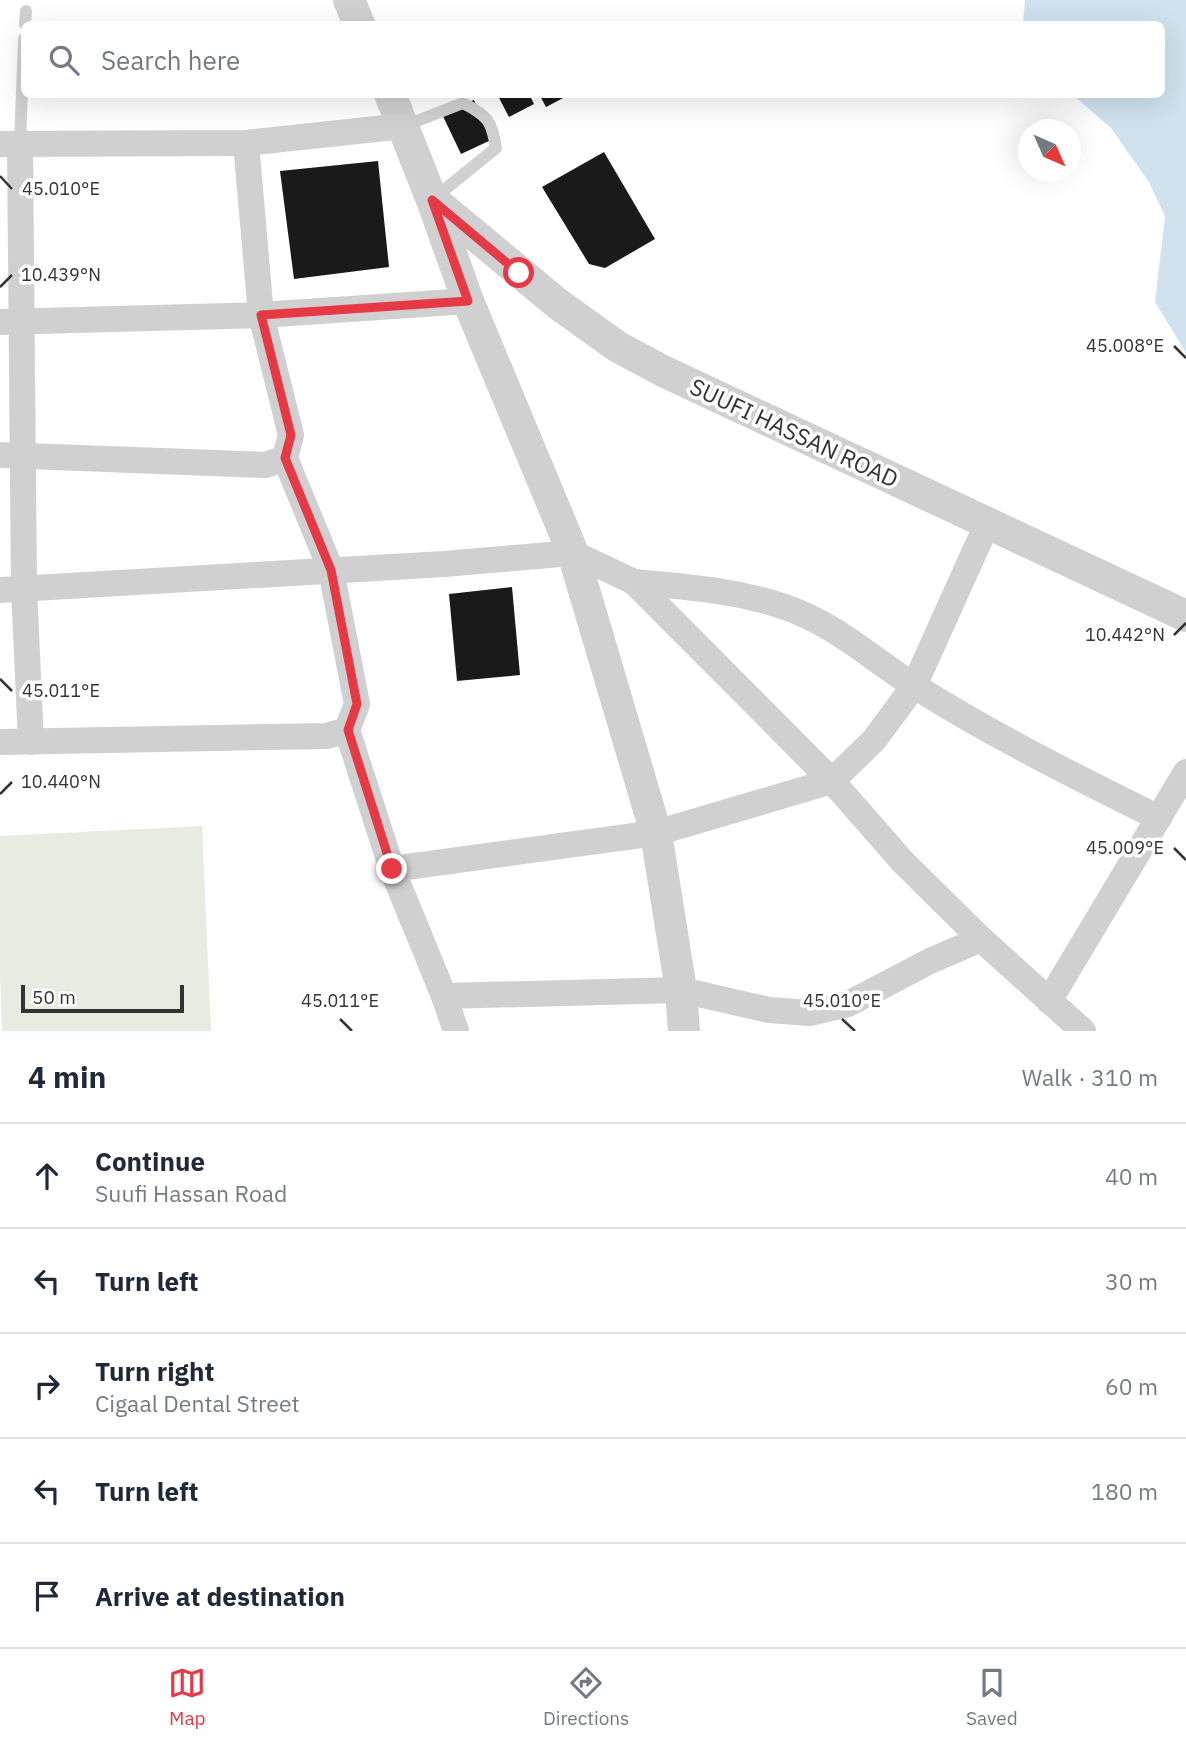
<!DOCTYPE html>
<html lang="en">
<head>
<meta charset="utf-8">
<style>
	:root { --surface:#fff; --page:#f6f6f7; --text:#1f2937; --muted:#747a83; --line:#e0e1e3; --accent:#e63946 }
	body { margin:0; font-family:"IBM Plex Sans",sans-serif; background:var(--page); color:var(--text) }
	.compass { position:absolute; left:1018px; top:119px; width:63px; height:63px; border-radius:50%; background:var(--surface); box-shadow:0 7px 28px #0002; rotate:135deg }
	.scale { position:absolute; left:21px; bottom:18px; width:163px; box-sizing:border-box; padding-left:7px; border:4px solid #333; border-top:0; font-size:19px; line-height:24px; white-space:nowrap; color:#333; -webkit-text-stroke:5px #fff; paint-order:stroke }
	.stop { position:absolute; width:21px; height:21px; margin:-16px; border:5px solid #e63946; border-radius:50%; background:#fff }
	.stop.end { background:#e63946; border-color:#fff; box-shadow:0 2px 7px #0008 }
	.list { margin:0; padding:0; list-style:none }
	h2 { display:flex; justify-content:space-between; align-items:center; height:91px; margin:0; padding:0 28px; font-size:30px }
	h2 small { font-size:23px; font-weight:400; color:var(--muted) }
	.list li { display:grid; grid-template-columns:46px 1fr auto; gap:21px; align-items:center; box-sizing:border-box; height:105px; padding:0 28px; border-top:2px solid var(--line) }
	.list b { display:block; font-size:26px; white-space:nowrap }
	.list p { margin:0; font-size:23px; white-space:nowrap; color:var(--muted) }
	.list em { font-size:23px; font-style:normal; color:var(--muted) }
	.icon { flex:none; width:38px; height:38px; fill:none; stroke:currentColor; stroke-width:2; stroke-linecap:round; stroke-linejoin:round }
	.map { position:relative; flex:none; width:1186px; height:1031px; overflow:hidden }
	.search { position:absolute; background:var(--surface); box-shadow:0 7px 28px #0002; left:21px; right:21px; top:21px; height:77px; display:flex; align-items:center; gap:18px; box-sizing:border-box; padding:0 24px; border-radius:10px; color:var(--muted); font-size:26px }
	.sheet { height:616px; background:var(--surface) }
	nav { display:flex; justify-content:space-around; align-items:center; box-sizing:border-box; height:98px; border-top:2px solid var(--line); background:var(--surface); font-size:19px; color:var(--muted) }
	nav a { display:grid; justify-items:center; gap:4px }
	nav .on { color:var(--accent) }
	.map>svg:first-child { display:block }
</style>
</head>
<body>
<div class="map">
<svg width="1186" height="1031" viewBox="0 0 1186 1031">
	<rect width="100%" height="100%" fill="#fff"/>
	<!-- green -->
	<polygon fill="#e6ecdf" points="202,826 211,1031 2,1031 0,975 0,836"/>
	<!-- water -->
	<polygon fill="#cfe2ee" points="1025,0 1186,0 1186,353 1155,302 1165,216 1149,182 1111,128 1073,95 1162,94 1162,24 1023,24"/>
	<!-- building -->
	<g fill="#1a1a1a">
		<polygon points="497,94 529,94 534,104 509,117"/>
		<polygon points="539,94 566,94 567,96 546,107"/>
		<polygon points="474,100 491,140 461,154 441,112"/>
		<polygon points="604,152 655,239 605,268 589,264 542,187"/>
		<polygon points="378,161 389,267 294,279 280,171"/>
		<polygon points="512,587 520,675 457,681 449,594"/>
	</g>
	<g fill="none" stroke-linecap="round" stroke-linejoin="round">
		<!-- service -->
		<g stroke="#d0d0d0" stroke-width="12">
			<polyline points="25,24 26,11"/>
			<path d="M404,126L463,103C488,116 492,121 496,148L433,199"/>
			<polyline points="20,144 24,39"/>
		</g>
		<!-- minor -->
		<g stroke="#d0d0d0" stroke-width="26">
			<polyline points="246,143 261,315 291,435 285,458 331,570 357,704 347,730 392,869 444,996 456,1031"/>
			<polyline points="0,144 246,143 404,126"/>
			<polyline points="20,144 24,589 31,742"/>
			<polyline points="0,322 261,315 468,301"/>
			<polyline points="0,455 266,465 285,458"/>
			<path d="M634,582C685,587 736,590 785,607C835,624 872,659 916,687C994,736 1076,777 1159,818"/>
			<polyline points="0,590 444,564 573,553 634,582 832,781 903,862 981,939 1083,1031"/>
			<polyline points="0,742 327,736 347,730"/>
			<polyline points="392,869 656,833 832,781 874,740 914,686 987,524"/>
			<polyline points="444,996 681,990 769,1010 810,1013 848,1004 930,961 981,939"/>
			<polyline points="1049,1001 1186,772"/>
		</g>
		<!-- tertiary -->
		<g stroke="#d0d0d0" stroke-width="32">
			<polyline points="349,0 359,24"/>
			<polyline points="390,94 432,200 468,301 573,553 656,833 681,990 684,1031"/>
			<polyline points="434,201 558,304 618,347 663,371 1186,616"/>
		</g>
	</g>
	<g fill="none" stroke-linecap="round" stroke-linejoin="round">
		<!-- route -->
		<polyline stroke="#e63946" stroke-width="9" points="392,869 348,730 357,704 331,570 285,458 291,435 261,315 468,301 432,200 519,273"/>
	</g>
	<!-- ticks -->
	<path fill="none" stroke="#333" stroke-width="2.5" d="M0,176L12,189M0,287L12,275M1174,346L1186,358M1174,635L1186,623M0,679L12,691M0,794L12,782M1174,848L1186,860M340,1019L352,1031M842,1019L855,1031"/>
	<g text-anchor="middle" stroke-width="7" stroke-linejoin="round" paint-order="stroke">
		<!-- street labels -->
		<g font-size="23" fill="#333" stroke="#fff">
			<text transform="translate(794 433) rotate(25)" y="8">SUUFI HASSAN ROAD</text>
		</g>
	</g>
	<g font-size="18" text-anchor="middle" fill="#333" stroke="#fff" stroke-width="7" stroke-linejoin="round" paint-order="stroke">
		<text x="61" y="195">45.010°E</text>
		<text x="61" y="281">10.439°N</text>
		<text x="1125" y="352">45.008°E</text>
		<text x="1125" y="641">10.442°N</text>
		<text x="61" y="697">45.011°E</text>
		<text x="61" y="788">10.440°N</text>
		<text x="1125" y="854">45.009°E</text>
		<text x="340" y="1007">45.011°E</text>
		<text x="842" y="1007">45.010°E</text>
	</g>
</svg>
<svg class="compass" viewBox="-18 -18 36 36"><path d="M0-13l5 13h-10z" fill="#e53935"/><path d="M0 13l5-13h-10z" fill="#747a83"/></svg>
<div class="scale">50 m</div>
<div class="stop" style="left:519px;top:273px"></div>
<div class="stop end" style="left:392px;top:869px"></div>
<div class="search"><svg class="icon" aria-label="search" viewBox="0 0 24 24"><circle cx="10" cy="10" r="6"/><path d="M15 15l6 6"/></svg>Search here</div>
</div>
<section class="sheet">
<h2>4 min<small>Walk · 310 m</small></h2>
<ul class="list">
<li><svg class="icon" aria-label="ahead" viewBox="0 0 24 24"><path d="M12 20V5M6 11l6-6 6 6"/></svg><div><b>Continue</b><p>Suufi Hassan Road</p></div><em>40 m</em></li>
<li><svg class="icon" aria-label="left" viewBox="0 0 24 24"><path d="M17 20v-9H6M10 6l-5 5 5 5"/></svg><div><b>Turn left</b></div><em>30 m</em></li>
<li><svg class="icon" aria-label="right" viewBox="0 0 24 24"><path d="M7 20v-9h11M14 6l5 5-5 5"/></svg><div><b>Turn right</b><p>Cigaal Dental Street</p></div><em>60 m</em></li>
<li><svg class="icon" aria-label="left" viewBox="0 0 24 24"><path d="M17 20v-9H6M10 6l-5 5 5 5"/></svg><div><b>Turn left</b></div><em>180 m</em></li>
<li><svg class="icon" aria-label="arrive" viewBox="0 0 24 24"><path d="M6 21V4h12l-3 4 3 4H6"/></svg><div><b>Arrive at destination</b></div></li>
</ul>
</section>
<nav>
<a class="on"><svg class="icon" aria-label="map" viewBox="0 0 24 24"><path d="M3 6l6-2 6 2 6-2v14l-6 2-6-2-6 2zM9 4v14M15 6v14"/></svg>Map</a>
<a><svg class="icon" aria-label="directions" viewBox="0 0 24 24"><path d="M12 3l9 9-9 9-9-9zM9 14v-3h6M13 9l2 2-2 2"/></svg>Directions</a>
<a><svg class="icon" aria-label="saved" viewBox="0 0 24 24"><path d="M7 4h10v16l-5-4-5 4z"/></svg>Saved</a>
</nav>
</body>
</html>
